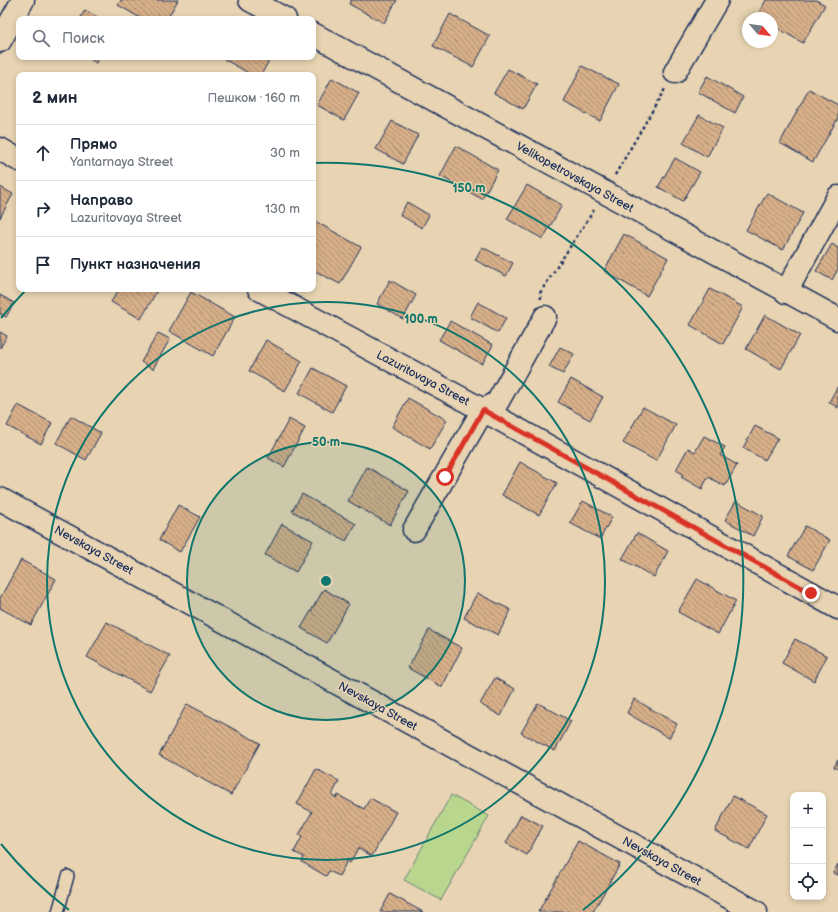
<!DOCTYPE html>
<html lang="ru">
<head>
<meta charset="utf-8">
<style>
	:root { --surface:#fff; --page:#f2f2f3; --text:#1f2937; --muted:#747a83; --line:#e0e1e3 }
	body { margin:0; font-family:"Balsamiq Sans",sans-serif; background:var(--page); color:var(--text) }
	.controls { position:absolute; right:12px; bottom:12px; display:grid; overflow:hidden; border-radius:8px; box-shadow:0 2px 6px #0003 }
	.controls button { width:36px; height:36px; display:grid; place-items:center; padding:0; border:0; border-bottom:1px solid var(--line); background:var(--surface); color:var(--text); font:20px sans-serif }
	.compass { position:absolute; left:742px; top:12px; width:36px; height:36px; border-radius:50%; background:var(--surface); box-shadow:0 2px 6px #0003; rotate:119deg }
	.stop { position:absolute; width:12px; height:12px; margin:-9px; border:3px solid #d93025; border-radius:50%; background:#fff }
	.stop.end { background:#d93025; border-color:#fff; box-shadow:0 1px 4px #0008 }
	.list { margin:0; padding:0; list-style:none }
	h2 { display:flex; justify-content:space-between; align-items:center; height:52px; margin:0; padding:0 16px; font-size:17px }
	h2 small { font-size:13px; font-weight:400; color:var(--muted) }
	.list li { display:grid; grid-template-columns:26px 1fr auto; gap:12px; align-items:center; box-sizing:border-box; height:56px; padding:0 16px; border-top:1px solid var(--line) }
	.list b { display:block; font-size:15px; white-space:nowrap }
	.list p { margin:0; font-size:13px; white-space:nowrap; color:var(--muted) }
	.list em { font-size:13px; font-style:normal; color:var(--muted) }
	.icon { flex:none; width:22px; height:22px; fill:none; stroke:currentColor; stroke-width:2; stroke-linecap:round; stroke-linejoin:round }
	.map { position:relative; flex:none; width:838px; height:912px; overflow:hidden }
	.search { position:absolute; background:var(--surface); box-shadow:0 2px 6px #0003; left:16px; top:16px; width:300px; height:44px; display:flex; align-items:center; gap:10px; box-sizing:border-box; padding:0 14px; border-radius:8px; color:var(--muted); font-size:15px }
	.panel { position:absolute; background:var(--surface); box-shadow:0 2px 6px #0003; left:16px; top:72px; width:300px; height:220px; border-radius:8px }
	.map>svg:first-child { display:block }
</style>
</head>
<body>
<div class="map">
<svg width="838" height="912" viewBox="0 0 838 912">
	<defs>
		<pattern id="building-back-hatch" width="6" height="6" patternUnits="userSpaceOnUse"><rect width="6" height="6" fill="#d7af88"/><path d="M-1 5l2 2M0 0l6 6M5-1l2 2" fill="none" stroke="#ae8f72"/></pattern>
	</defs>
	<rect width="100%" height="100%" fill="#e8d4b2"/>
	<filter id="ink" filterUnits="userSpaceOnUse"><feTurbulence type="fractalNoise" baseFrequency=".025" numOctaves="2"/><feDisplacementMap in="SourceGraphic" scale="8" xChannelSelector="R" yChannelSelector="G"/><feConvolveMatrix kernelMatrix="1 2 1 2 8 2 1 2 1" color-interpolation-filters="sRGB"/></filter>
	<g filter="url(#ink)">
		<!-- green -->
		<polygon fill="#b9d68e" stroke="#6a8276" points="451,795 489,816 441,900 404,880"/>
		<!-- building -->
		<g fill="url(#building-back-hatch)" stroke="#1b2f5e">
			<polygon points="121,0 178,0 167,19 142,19 118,5"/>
			<polygon points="351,0 397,0 384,23 349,4"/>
			<polygon points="766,0 816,0 825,5 803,43 772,25 772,18 760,18 757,16"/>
			<polygon points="85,10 101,19 80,19"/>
			<polygon points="450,14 490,36 473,67 433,46"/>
			<polygon points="87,57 99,57 96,63"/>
			<polygon points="225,57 271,57 261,75 252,75 224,59"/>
			<polygon points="582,66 619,84 600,121 564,102"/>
			<polygon points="508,69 537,84 523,109 494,93"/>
			<polygon points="707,76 743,97 735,113 698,92"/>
			<polygon points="332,78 359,93 344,120 317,105"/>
			<polygon points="809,89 838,105 838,118 813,162 780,143"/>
			<polygon points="699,115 723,128 707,157 683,143"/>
			<polygon points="392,121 418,135 403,164 376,149"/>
			<polygon points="456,146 498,170 482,199 440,176"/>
			<polygon points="675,158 700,172 683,201 658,187"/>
			<polygon points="527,185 562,205 543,239 507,219"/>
			<polygon points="0,187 13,194 0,218"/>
			<polygon points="767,193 803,213 783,250 746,230"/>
			<polygon points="407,202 429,215 422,228 400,215"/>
			<polygon points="313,220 361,247 340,284 313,270"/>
			<polygon points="624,234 668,258 647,296 604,271"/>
			<polygon points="832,244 838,248 838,269 832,280 816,271"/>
			<polygon points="482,247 513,263 506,276 475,260"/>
			<polygon points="390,280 416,295 403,319 377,304"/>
			<polygon points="119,289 158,289 141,319 111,302"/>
			<polygon points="710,289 743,307 723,344 690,325"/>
			<polygon points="191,292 235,317 213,356 169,331"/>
			<polygon points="0,295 14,303 6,317 0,314"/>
			<polygon points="478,302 506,318 498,333 470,317"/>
			<polygon points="765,315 800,335 781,369 746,349"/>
			<polygon points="450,321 493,345 482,364 439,340"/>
			<polygon points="0,332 7,336 0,348"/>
			<polygon points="158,333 170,339 153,369 141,362"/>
			<polygon points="266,340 302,361 285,391 249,371"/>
			<polygon points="560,347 574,354 563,374 549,367"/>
			<polygon points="313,368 346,386 332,412 299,393"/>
			<polygon points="571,379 603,397 590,420 558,402"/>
			<polygon points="838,386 838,408 829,402"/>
			<polygon points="408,398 447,420 430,449 392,427"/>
			<polygon points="18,405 52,423 41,444 7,426"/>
			<polygon points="643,407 676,425 656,461 623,443"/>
			<polygon points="71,416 101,433 86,460 56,443"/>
			<polygon points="289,419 305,428 284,467 268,458"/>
			<polygon points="755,426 778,438 765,460 743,448"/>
			<polygon points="704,436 725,447 720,455 737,465 725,486 708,477 702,489 681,477 683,474 676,470 688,448 695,452"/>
			<polygon points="520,462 557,483 539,515 502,495"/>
			<polygon points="367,467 409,491 390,525 348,501"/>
			<polygon points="302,494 356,524 346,541 292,511"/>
			<polygon points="583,501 612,517 600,539 570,523"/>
			<polygon points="736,501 763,516 753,536 725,520"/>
			<polygon points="178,505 200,517 180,552 159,540"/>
			<polygon points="282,524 313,541 296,572 265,555"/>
			<polygon points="805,526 830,540 813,570 788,556"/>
			<polygon points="637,533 668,551 654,577 622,559"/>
			<polygon points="21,560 56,579 31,625 0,608 0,598"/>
			<polygon points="697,579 736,601 718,634 678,612"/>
			<polygon points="324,589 349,604 327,643 301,628"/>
			<polygon points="477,593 511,610 498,635 464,618"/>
			<polygon points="107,622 170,656 150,691 87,657"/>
			<polygon points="429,630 462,648 442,687 408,668"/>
			<polygon points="795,639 827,656 814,681 782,663"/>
			<polygon points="495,678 515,689 501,716 480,704"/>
			<polygon points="634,699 677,724 669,738 627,713"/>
			<polygon points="538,703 571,721 555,751 521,733"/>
			<polygon points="187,704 260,743 231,795 159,755"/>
			<polygon points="838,760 838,769 834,767"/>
			<polygon points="316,769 339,781 332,795 337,798 338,795 364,809 370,798 396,812 372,856 358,848 350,863 347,861 339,876 329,871 326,876 302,862 304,857 294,852 302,837 299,835 312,812 297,804"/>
			<polygon points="733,796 767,814 749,849 715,831"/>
			<polygon points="521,815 543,826 527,855 506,843"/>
			<polygon points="578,841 620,864 593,912 538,912"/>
			<polygon points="838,864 838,875 833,873"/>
			<polygon points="390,894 423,912 380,912"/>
		</g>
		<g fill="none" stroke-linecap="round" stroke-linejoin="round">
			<!-- service casing -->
			<g stroke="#1b2f5e" stroke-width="14">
				<polyline id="service" points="58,912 68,876"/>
			</g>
			<!-- minor casing -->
			<g stroke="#1b2f5e" stroke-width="25">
				<g id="minor">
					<polyline points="250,0 285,19"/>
					<polyline points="313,34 838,319"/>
					<polyline points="675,72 717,0"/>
					<polyline points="0,149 19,160"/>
					<polyline points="259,289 483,410 838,608"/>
					<polyline points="786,292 838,197"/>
					<polyline points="0,499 756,912"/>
					<polyline points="414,530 483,410 497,403 545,317"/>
				</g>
			</g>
			<!-- tertiary casing -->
			<g stroke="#1b2f5e" stroke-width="25">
				<polyline id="tertiary" points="0,41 23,0"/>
			</g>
			<!-- path -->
			<g stroke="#1b2f5e" stroke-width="2.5" stroke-dasharray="3 3" stroke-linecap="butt">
				<polyline points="615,175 665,89"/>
				<polyline points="541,299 540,293 594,210"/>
			</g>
			<!-- service -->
			<use href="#service" stroke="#e8d4b2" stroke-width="11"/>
			<!-- minor -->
			<use href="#minor" stroke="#e8d4b2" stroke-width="22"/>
			<!-- tertiary -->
			<use href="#tertiary" stroke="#e8d4b2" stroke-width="22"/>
		</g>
	</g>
	<g fill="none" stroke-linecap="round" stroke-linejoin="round" filter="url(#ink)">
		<!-- route -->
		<polyline stroke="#d93025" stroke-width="5" points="445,477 483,410 811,593"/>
	</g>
	<!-- distance rings -->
	<circle cx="326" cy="581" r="139" fill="#0f766e" fill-opacity=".12"/>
	<g fill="none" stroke="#0f766e" stroke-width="2">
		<circle cx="326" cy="581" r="139"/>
		<circle cx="326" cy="581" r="279"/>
		<path d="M69 910A418 418 0 0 1 1 844M1 318A418 418 0 0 1 25 291M315 163A418 418 0 0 1 583 910"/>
	</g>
	<g text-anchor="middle" stroke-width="3" stroke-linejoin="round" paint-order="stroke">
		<!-- street labels -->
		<g font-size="12" fill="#1b2f5e" stroke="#e8d4b2">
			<text transform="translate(575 177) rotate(29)" y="4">Velikopetrovskaya Street</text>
			<text transform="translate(423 378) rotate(28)" y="4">Lazuritovaya Street</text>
			<text transform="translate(94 550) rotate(29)" y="4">Nevskaya Street</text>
			<text transform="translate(378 706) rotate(29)" y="4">Nevskaya Street</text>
			<text transform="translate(662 861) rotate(29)" y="4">Nevskaya Street</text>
		</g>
	</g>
	<circle cx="326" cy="581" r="6" fill="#0f766e" stroke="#e8d4b2" stroke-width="2"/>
	<g font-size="12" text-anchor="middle" font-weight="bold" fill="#0f766e" stroke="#e8d4b2" stroke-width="3" stroke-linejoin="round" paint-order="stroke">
		<text x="469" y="192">150 m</text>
		<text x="421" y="323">100 m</text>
		<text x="326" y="446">50 m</text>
	</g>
</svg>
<div class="controls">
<button>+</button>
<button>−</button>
<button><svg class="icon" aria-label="locate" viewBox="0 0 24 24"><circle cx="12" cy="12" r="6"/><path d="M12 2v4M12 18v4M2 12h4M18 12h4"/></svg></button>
</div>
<svg class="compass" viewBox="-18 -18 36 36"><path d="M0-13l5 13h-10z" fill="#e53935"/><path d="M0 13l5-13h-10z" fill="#747a83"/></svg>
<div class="stop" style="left:445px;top:477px"></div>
<div class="stop end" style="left:811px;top:593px"></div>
<div class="search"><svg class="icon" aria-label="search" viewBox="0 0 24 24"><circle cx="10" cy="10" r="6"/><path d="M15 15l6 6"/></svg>Поиск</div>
<section class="panel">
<h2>2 мин<small>Пешком · 160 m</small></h2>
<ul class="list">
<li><svg class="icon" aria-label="ahead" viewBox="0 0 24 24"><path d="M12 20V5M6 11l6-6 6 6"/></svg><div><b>Прямо</b><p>Yantarnaya Street</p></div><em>30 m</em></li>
<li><svg class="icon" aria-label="right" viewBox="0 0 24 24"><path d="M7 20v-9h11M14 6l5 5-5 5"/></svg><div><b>Направо</b><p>Lazuritovaya Street</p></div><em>130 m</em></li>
<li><svg class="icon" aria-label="arrive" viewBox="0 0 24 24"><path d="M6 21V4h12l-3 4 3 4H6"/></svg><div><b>Пункт назначения</b></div></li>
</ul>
</section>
</div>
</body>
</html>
